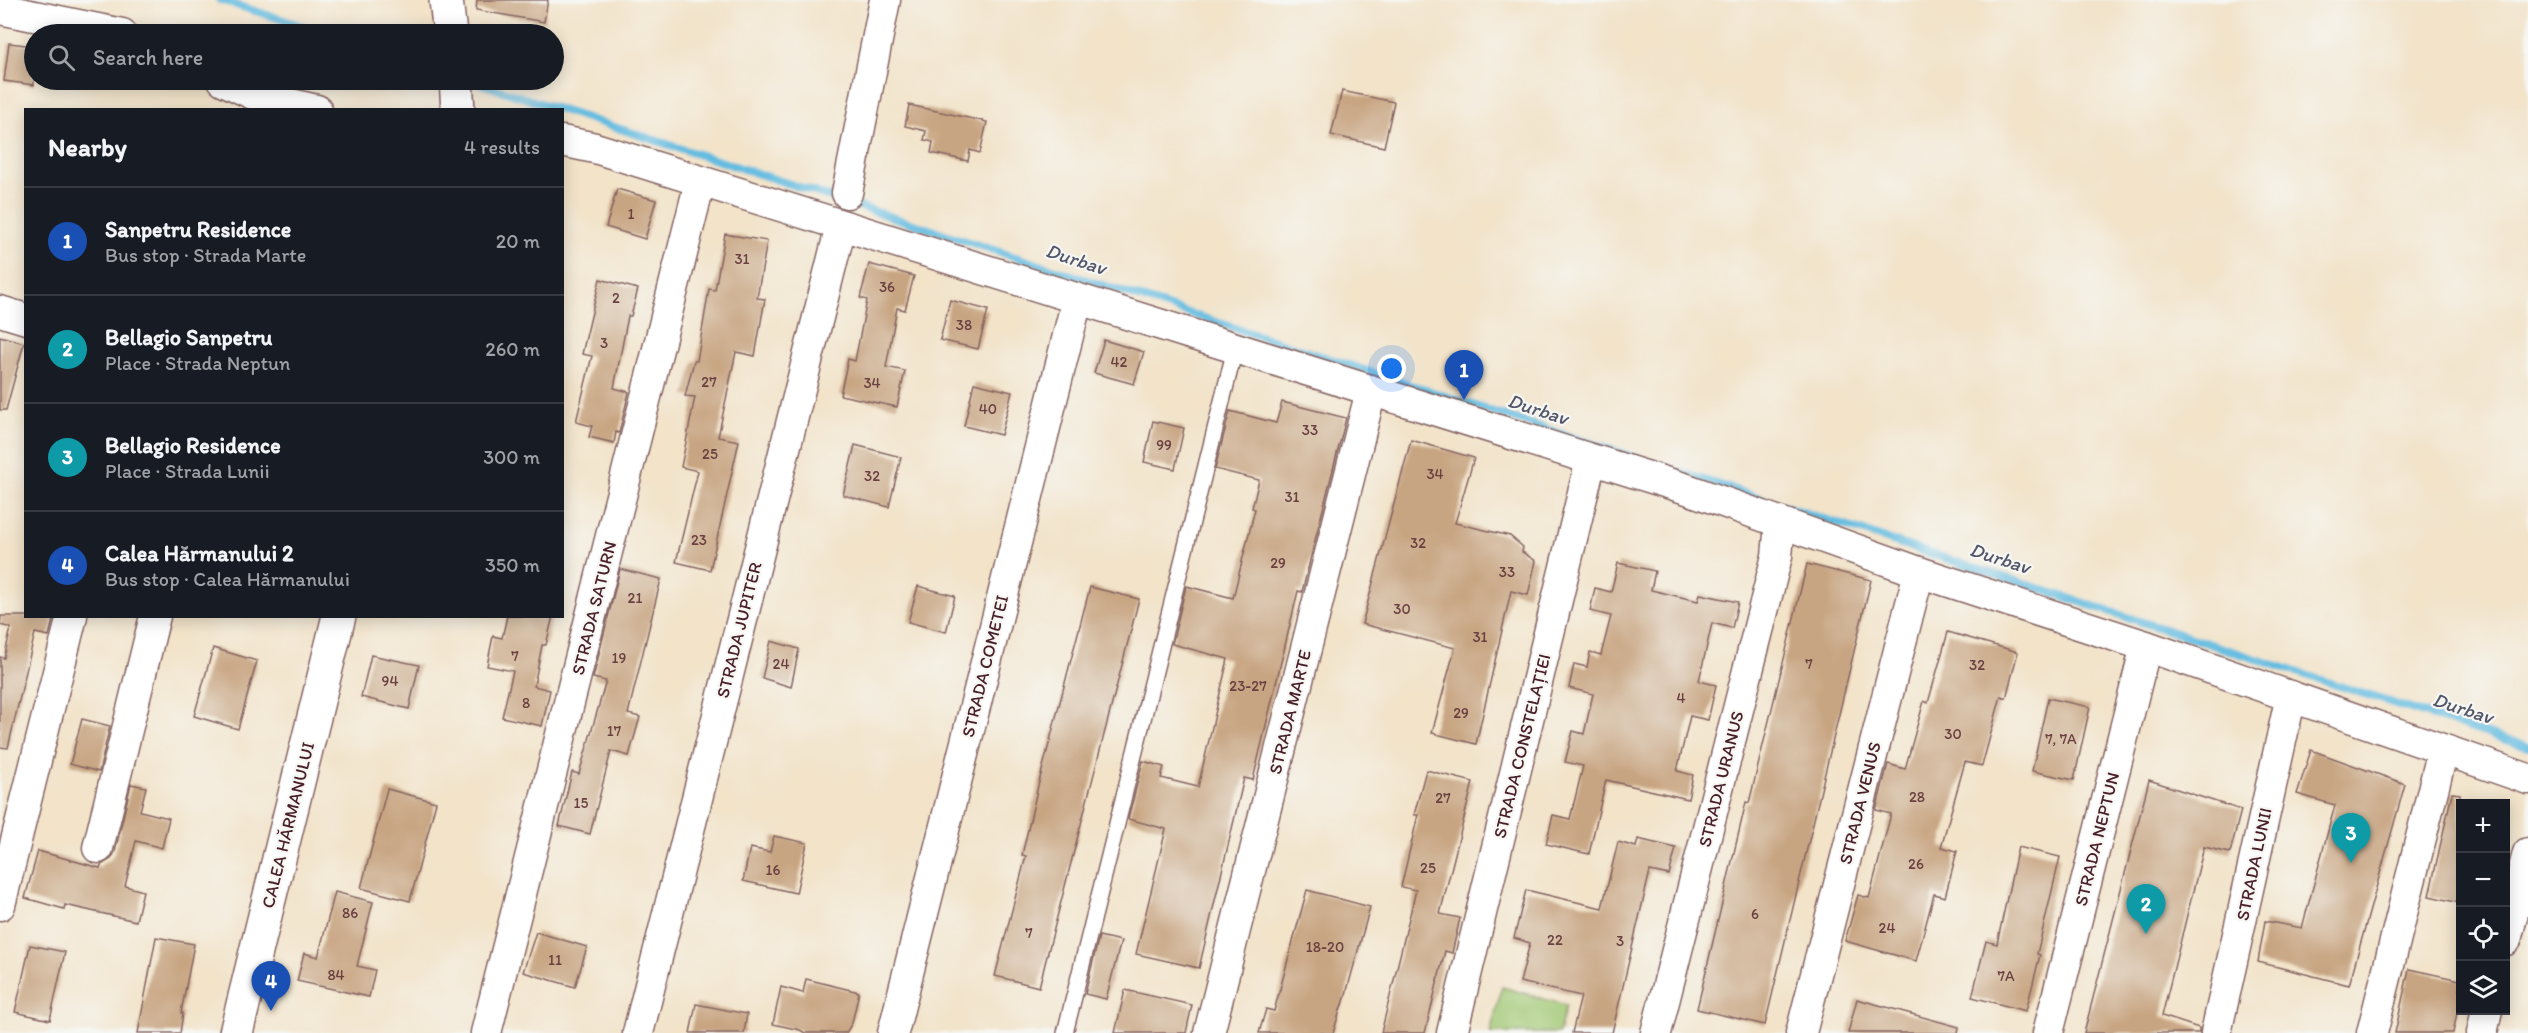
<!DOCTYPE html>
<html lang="en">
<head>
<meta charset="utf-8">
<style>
	:root { --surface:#171b24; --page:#20242c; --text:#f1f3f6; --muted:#9ea1a6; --line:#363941; --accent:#7c3aed }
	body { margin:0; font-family:Itim,sans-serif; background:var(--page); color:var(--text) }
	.controls { position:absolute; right:18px; bottom:18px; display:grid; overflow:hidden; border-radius:0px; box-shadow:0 3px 15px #0003 }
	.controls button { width:54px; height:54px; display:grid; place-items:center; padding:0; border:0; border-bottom:2px solid var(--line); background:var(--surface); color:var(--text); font:30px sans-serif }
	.you { position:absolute; left:1392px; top:369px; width:21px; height:21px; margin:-15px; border:4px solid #fff; border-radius:50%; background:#1a73e8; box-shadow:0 0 0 9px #1a73e833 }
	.badge { display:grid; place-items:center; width:39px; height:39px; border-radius:50%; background:var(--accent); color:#fff; font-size:20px; font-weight:700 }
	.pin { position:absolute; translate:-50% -50px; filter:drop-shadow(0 2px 3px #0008) }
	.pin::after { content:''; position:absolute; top:32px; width:21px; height:18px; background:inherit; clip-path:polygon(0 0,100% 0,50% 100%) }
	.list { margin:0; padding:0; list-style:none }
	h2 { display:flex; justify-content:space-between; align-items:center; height:78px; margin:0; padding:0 24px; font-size:26px }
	h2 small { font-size:20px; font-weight:400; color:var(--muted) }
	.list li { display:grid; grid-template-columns:39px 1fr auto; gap:18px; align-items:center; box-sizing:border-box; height:108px; padding:0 24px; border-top:2px solid var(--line) }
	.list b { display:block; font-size:22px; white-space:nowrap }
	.list p { margin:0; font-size:20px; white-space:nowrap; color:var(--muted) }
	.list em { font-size:20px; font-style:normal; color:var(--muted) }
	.icon { flex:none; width:33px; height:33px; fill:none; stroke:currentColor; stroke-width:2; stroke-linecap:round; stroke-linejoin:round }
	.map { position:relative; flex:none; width:2528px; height:1033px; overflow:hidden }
	.search { position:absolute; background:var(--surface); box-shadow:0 3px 15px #0003; left:24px; top:24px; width:540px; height:66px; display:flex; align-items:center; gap:15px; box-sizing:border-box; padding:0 21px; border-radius:33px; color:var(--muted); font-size:22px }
	.panel { position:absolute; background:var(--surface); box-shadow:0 3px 15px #0003; left:24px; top:108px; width:540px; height:510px; border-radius:0px }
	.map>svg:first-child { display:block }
</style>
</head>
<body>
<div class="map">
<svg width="2528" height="1033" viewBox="0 0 2528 1033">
	<rect width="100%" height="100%" fill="#f6f6f2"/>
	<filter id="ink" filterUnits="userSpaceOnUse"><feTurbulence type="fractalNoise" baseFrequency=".0167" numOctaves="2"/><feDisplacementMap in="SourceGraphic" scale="12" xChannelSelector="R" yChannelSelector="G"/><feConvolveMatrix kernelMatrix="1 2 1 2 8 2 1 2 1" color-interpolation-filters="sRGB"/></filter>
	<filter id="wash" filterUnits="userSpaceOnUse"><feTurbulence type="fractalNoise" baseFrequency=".008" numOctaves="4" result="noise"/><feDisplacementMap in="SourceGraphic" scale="24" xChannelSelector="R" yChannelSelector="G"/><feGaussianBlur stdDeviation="1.35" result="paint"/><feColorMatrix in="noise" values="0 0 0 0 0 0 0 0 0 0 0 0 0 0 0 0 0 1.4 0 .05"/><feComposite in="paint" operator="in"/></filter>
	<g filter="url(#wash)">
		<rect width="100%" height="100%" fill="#f2e3c9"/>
		<!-- green -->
		<polygon fill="#a1c873" stroke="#76744f" stroke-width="1.5" points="1502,987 1566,1005 1559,1033 1490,1033"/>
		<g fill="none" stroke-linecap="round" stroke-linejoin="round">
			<!-- stream -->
			<g stroke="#63bce0" stroke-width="8">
				<polyline points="220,0 328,34"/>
				<polyline points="469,80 2528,747"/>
			</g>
		</g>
		<g id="blocks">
			<!-- building -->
			<g fill="#c8a582">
				<polygon points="477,0 548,0 544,22 476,10"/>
				<polygon points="9,43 34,46 34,85 4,81"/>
				<polygon points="1342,91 1394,102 1384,147 1331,135"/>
				<polygon points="909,105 987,122 980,153 970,150 968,161 931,153 933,142 924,140 926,131 905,126"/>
				<polygon points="617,189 656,200 645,239 606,227"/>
				<polygon points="725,234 767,241 757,298 765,299 755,356 736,352 718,437 739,441 710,570 676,562 698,471 681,467 695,397 685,396 694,361 697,361 709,289 715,290"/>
				<polygon points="869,264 914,276 905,310 897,308 886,367 905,371 897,407 840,395 848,359 855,361 867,300 860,298"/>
				<polygon points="600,279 638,289 631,316 628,316 614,388 629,392 619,433 616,432 614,443 589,437 592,426 576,422 592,356 582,354"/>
				<polygon points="950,300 988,310 978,349 940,340"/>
				<polygon points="0,336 24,343 6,410 0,410"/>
				<polygon points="1104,340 1144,352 1134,384 1094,373"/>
				<polygon points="974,383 1012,392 1001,435 964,426"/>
				<polygon points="1282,402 1346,418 1302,592 1298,591 1253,780 1244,778 1199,968 1136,954 1166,829 1128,819 1143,761 1164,767 1161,778 1198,787 1228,659 1172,644 1186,586 1233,598 1255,509 1252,508 1259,480 1215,469 1230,411 1276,423"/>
				<polygon points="1153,421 1184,428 1175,469 1144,462"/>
				<polygon points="1411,440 1474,458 1455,523 1510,536 1523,547 1522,552 1536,561 1528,595 1511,591 1476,744 1432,733 1455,648 1362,624"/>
				<polygon points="855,445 901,457 889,507 843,495"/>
				<polygon points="1618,563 1655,571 1651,590 1698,601 1700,594 1738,602 1732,628 1712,623 1699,681 1716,685 1708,720 1690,716 1677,771 1693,775 1688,799 1606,780 1589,854 1546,844 1553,815 1570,819 1583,766 1565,762 1573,731 1584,734 1593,694 1569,688 1574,664 1587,667 1590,652 1601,655 1611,616 1590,611 1595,588 1611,592"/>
				<polygon points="1807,564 1871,580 1765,1025 1697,1009 1746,802 1749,803"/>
				<polygon points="620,569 661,579 628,714 640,717 629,756 611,751 590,834 559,826 572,772 579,774 606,681 593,678"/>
				<polygon points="918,586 955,596 946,632 908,622"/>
				<polygon points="1090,587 1139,599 1039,987 995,976 1026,856 1022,855 1038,786"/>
				<polygon points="1,616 54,616 49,636 35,633 8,748 0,747 0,657 4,658 11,628 0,625"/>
				<polygon points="507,616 553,616 546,645 542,645 534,686 550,690 542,726 502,717 513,671 487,666 493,636 502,638"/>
				<polygon points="1948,632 2018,652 2006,698 2001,696 1982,766 1965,762 1941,847 1957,851 1945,897 1934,894 1916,961 1845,941 1858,895 1869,898 1891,814 1876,810 1888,764 1905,769 1924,701 1928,703"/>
				<polygon points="771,641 799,649 791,687 762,678"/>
				<polygon points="213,648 257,661 238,729 194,716"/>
				<polygon points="371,655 419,665 409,709 361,697"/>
				<polygon points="2048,698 2090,707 2074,780 2032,771"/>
				<polygon points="82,719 110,726 99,772 70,764"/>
				<polygon points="2311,750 2405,784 2349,985 2258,962 2265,921 2302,928 2335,805 2297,794"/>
				<polygon points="1426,770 1473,782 1440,914 1460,918 1452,953 1445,951 1425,1033 1381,1033 1416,890 1401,887 1418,815 1414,815"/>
				<polygon points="2149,780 2241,810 2230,853 2204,847 2162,1016 2199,1028 2199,1033 2084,1033"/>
				<polygon points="131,784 146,787 140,811 169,818 162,848 136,841 125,886 143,891 136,921 65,905 64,909 25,898 38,851 100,868 101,865 111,859 115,852"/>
				<polygon points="387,789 436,802 410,901 361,888"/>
				<polygon points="2452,793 2460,794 2460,903 2429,896"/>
				<polygon points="774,836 807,843 796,893 743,881 750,848 770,852"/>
				<polygon points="1638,839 1676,848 1669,875 1650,871 1612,1033 1572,1033 1581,996 1520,982 1530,943 1514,938 1526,890 1602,908 1618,842 1636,847"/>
				<polygon points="2018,847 2060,857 2037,954 2040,955 2026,1011 1972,997 1986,941 1997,944"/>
				<polygon points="1307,890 1370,907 1343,1005 1342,1004 1333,1033 1259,1033 1266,1009 1274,1011"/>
				<polygon points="335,892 373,902 357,966 375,970 369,997 297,981 304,953 318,957"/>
				<polygon points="536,932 587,947 575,987 523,972"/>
				<polygon points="1099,936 1121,941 1106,999 1085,994"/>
				<polygon points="156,937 194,944 181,1013 183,1013 180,1033 138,1033"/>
				<polygon points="30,945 65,952 50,1020 15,1012"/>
				<polygon points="2409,969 2460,980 2460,998 2453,1033 2395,1033"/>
				<polygon points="806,979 859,992 852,1023 846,1033 805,1033 800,1030 773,1024 781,987 803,993"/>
				<polygon points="1125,990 1192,1005 1186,1033 1115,1033"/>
				<polygon points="1857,999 1959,1027 1958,1033 1848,1033"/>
				<polygon points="696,1004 747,1014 744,1033 690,1033"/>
			</g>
		</g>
	</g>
	<g filter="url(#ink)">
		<use href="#blocks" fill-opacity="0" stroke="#856462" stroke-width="1.5"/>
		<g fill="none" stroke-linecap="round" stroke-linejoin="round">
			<!-- service casing -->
			<g stroke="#856462" stroke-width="18">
				<polyline id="service" points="1065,1033 1235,349"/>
			</g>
			<!-- minor casing -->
			<g stroke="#856462" stroke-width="33">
				<g id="minor">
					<polyline points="0,9 122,34"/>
					<polyline points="223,80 257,96 317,110"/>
					<polyline points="562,141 595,148 1687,489 1919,572 2146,646 2528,779"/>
					<polyline points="847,193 885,0"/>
					<polyline points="0,311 26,319"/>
					<polyline points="98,848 155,616"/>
					<polyline points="0,905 72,616"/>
					<polyline points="2506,940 2528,853"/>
					<polyline points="486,1033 700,182"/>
					<polyline points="638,1033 841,226"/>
					<polyline points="893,1033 1077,300"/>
					<polyline points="1209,1033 1371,391"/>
					<polyline points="1452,1033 1591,460"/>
					<polyline points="1656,1033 1777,556 1780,524"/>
					<polyline points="1801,1033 1919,572"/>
					<polyline points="2048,1033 2146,646"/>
					<polyline points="2216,1033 2291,696"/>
					<polyline points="2372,1033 2443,750"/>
					<polyline points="2482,1033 2487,1010"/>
				</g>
			</g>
			<!-- tertiary casing -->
			<g stroke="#856462" stroke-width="36">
				<g id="tertiary">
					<polyline points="446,0 450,34"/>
					<polyline points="456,80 458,110"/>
					<polyline points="236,1033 339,616"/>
				</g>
			</g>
			<!-- service -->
			<use href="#service" stroke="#fff" stroke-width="15"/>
			<!-- minor -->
			<use href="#minor" stroke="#fff" stroke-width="30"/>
			<!-- tertiary -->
			<use href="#tertiary" stroke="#fff" stroke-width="33"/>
		</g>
	</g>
	<g text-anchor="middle" stroke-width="4.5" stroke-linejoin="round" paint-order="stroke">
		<!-- number labels -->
		<g font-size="15" fill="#6a4041">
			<text x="631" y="219">1</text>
			<text x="742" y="264">31</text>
			<text x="887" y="292">36</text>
			<text x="616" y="303">2</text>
			<text x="964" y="330">38</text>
			<text x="604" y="348">3</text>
			<text x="1119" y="367">42</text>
			<text x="709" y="387">27</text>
			<text x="872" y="388">34</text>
			<text x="988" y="414">40</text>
			<text x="1310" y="435">33</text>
			<text x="1164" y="450">99</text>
			<text x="710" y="459">25</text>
			<text x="1435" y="479">34</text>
			<text x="872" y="481">32</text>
			<text x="1292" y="502">31</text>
			<text x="699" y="545">23</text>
			<text x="1418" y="548">32</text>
			<text x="1278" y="568">29</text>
			<text x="1507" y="577">33</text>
			<text x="635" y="603">21</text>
			<text x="1402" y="614">30</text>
			<text x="1480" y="642">31</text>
			<text x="515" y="661">7</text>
			<text x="619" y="663">19</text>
			<text x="781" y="669">24</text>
			<text x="1809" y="669">7</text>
			<text x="1977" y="670">32</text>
			<text x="390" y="686">94</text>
			<text x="1248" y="691">23-27</text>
			<text x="1681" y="703">4</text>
			<text x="526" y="708">8</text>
			<text x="1461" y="718">29</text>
			<text x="614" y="736">17</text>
			<text x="1953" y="739">30</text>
			<text x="2061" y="744">7, 7A</text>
			<text x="1917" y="802">28</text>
			<text x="1443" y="803">27</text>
			<text x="581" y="808">15</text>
			<text x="1916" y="869">26</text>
			<text x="1428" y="873">25</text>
			<text x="773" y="875">16</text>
			<text x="350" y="918">86</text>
			<text x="1755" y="919">6</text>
			<text x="1887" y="933">24</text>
			<text x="1029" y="938">7</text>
			<text x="1555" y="945">22</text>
			<text x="1620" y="946">3</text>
			<text x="1325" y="952">18-20</text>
			<text x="555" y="965">11</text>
			<text x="336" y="980">84</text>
			<text x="2006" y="981">7A</text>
		</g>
		<!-- street labels -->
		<g font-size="18" fill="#4a1f2b" stroke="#f6f6f2">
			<text transform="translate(594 608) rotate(-76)" y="6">STRADA SATURN</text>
			<text transform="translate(739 630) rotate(-76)" y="6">STRADA JUPITER</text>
			<text transform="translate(985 666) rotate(-76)" y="6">STRADA COMETEI</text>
			<text transform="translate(1290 712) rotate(-76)" y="6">STRADA MARTE</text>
			<text transform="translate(1522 746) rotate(-76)" y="6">STRADA CONSTELAȚIEI</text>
			<text transform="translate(1721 779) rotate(-76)" y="6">STRADA URANUS</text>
			<text transform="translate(1860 803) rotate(-76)" y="6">STRADA VENUS</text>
			<text transform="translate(288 825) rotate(-76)" y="6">CALEA HĂRMANULUI</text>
			<text transform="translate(2097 839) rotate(-76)" y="6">STRADA NEPTUN</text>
			<text transform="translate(2254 864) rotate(-78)" y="6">STRADA LUNII</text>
		</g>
		<!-- water labels -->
		<g font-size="20" font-style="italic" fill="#53566a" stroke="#f6f6f2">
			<text transform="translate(1076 259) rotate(18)" y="7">Durbav</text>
			<text transform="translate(1538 409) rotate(18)" y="7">Durbav</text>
			<text transform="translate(2000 558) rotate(18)" y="7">Durbav</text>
			<text transform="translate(2463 708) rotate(18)" y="7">Durbav</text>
		</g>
	</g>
</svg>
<div class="controls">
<button>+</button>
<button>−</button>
<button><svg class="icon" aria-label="locate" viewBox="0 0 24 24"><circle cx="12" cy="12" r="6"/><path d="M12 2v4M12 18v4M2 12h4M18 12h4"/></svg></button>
<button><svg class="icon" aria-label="layers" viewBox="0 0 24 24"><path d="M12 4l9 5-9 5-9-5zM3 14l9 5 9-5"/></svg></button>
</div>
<div class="you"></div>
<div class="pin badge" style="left:1464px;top:400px;background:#1a4fb4">1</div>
<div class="pin badge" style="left:2146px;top:934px;background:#0f9aa8">2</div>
<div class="pin badge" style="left:2351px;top:863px;background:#0f9aa8">3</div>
<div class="pin badge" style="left:271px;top:1011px;background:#1a4fb4">4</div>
<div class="search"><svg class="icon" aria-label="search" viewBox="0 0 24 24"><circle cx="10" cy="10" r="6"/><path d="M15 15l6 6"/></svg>Search here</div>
<section class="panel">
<h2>Nearby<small>4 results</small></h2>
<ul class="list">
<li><span class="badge" style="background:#1a4fb4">1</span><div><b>Sanpetru Residence</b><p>Bus stop · Strada Marte</p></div><em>20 m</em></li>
<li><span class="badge" style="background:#0f9aa8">2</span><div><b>Bellagio Sanpetru</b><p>Place · Strada Neptun</p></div><em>260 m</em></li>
<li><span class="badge" style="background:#0f9aa8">3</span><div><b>Bellagio Residence</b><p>Place · Strada Lunii</p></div><em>300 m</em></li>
<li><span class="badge" style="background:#1a4fb4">4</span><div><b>Calea Hărmanului 2</b><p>Bus stop · Calea Hărmanului</p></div><em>350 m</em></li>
</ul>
</section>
</div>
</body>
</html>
